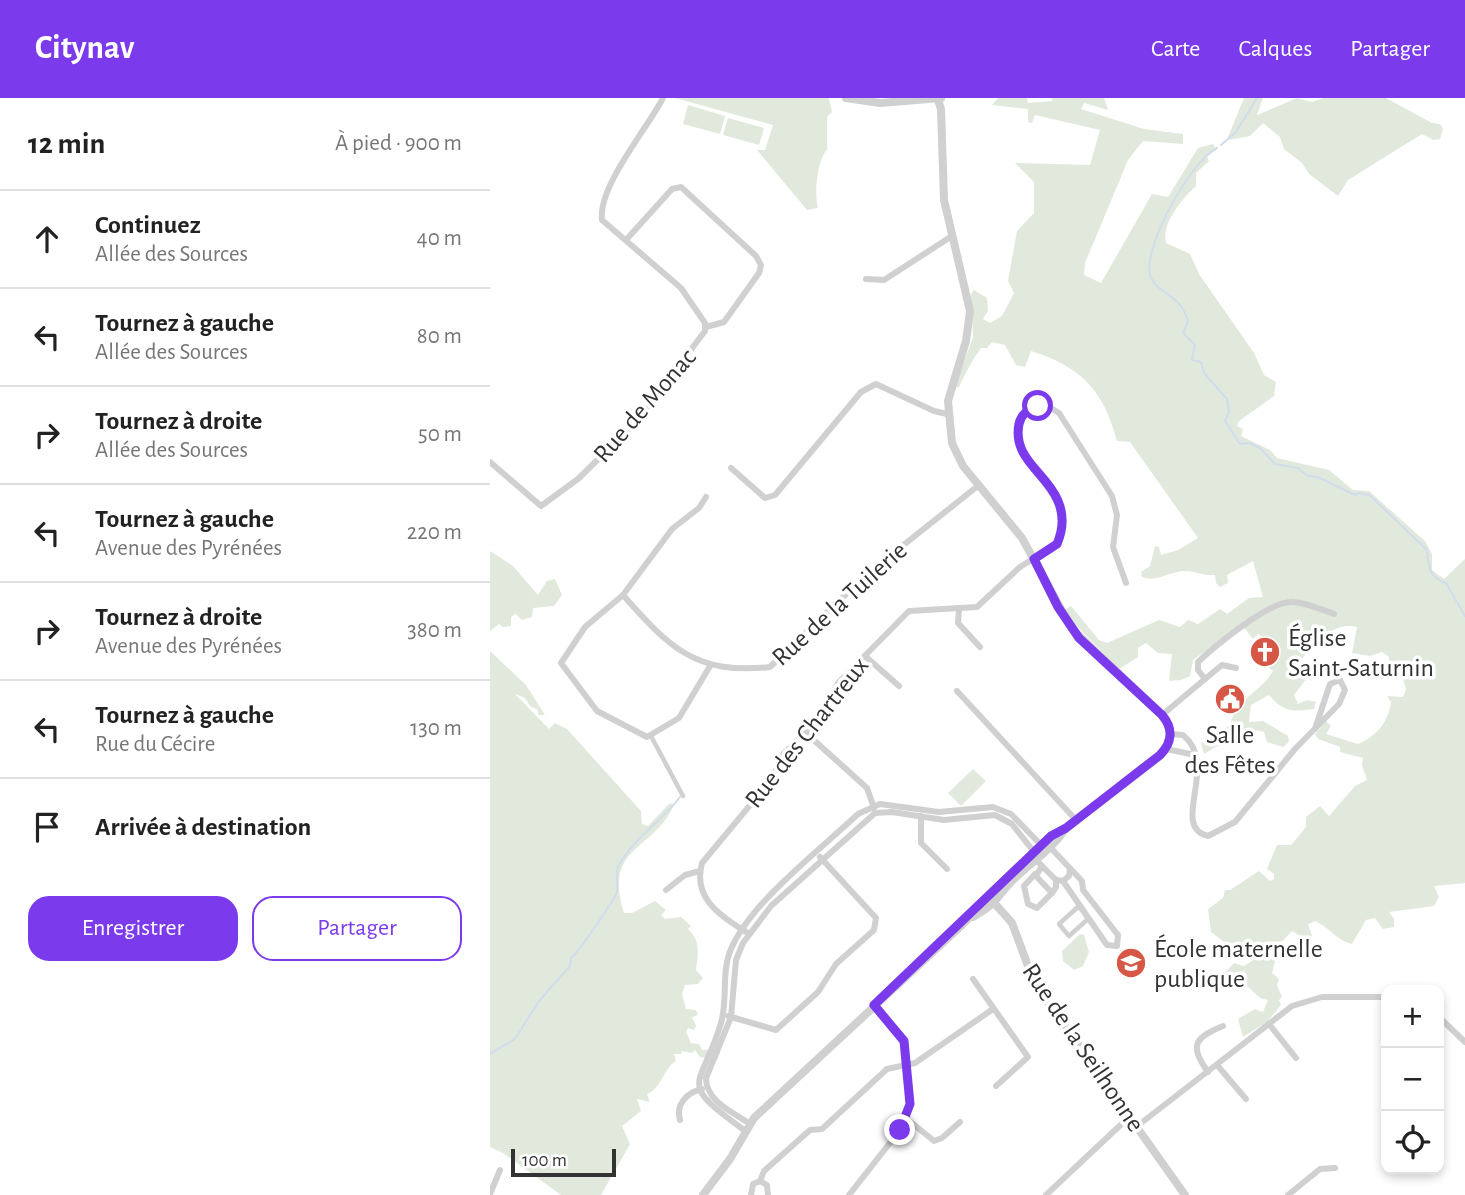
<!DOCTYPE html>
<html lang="fr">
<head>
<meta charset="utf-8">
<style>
	:root { --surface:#fff; --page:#f6f6f6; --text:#222; --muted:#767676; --line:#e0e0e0; --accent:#7c3aed }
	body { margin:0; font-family:"Alegreya Sans",sans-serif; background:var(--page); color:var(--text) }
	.controls { position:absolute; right:21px; bottom:21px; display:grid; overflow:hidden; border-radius:14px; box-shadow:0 4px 10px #0003 }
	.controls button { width:63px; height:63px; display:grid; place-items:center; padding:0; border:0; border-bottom:2px solid var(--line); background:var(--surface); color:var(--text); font:35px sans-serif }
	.scale { position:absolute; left:21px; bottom:18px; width:105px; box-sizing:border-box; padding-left:7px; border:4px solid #333; border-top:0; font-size:19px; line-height:24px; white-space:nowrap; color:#333; -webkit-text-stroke:5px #fff; paint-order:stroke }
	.stop { position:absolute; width:21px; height:21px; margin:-16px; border:5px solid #7c3aed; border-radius:50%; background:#fff }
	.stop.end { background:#7c3aed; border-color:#fff; box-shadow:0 2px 7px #0008 }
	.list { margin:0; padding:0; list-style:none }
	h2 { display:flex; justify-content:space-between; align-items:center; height:91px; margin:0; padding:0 28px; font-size:30px }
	h2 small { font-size:23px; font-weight:400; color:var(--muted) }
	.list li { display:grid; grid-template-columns:46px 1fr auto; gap:21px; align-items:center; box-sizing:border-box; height:98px; padding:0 28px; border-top:2px solid var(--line) }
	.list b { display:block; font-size:26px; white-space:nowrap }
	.list p { margin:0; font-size:23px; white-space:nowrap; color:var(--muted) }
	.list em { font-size:23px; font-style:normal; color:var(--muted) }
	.actions { display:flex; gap:14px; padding:21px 28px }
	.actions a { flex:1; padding:16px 0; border:2px solid var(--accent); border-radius:21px; text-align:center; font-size:24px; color:var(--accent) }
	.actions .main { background:var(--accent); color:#fff }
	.icon { flex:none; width:38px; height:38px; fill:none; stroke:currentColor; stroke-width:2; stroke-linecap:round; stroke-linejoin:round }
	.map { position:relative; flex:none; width:975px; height:1097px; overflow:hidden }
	header { display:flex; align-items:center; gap:42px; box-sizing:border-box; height:98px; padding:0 35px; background:var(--accent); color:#fff }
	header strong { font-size:33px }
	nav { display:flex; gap:38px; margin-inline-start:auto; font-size:24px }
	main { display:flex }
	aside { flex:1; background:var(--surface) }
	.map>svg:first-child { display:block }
</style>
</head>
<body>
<header>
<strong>Citynav</strong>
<nav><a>Carte</a><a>Calques</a><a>Partager</a></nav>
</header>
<main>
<aside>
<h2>12 min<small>À pied · 900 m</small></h2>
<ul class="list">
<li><svg class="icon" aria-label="ahead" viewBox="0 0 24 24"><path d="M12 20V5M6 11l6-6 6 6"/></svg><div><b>Continuez</b><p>Allée des Sources</p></div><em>40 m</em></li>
<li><svg class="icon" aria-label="left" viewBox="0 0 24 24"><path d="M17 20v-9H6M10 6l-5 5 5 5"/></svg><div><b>Tournez à gauche</b><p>Allée des Sources</p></div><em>80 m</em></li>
<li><svg class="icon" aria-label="right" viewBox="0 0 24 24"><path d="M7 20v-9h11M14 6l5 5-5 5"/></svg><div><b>Tournez à droite</b><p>Allée des Sources</p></div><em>50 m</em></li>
<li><svg class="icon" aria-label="left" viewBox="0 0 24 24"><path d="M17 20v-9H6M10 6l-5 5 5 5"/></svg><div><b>Tournez à gauche</b><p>Avenue des Pyrénées</p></div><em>220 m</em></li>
<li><svg class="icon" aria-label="right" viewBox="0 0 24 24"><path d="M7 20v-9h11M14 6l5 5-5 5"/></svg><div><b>Tournez à droite</b><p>Avenue des Pyrénées</p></div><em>380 m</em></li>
<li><svg class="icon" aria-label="left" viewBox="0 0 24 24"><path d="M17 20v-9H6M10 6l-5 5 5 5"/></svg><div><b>Tournez à gauche</b><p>Rue du Cécire</p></div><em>130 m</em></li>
<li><svg class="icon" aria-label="arrive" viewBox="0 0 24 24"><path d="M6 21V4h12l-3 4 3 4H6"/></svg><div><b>Arrivée à destination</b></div></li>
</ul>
<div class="actions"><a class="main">Enregistrer</a><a>Partager</a></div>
</aside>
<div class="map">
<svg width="975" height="1097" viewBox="0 0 975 1097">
	<rect width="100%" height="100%" fill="#fff"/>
	<!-- green -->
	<g fill="#e1e9dd">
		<path d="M185,0H339L342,14L337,19V52C327,62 324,97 328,110L317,112L267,52H275L283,27Z"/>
		<path d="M508,0H537L538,5L563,3L561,0H614L618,12L594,5L591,11L654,31L693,36V46L653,43L638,62L595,165L594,177L611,185L662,96L678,99L708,50L723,46L726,52L717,58L719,63L706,75V88C693,100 671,125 676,145L700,156L709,176L764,255L774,277L786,284L784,298L749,323L747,328L753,331L751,338L780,352L787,360L839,372L863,392L879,393L935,443L942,456V472L954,481L975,461V785L944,788L949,799L944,808L899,814L904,821V829L893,831L885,820L876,822L862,846C846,842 840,830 825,823L818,826L822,838L812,839L802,833L779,857L785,863L782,875L789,881L787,887L792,899L789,902L791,907L777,924L753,939L748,921L765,911L773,914L778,902L770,900L754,885L757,877L754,873L750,875L752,880L746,885H738L733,877L744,865L754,868L765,861L764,857L750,856L721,834L718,811L733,800L735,792H740L769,773L780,783L784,781V776L777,771L787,747H801L816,729V719L830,708L839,718L865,688L877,682L872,667L873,660L850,654V649L828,641L825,636L836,623L841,628L836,636L868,646C886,638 898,625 901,604L897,598L913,599L916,591L913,581L898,572L899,559L892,554L880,558L862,555L867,529C841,523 823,549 807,566L819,571L822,583L817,580L804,597L808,606L817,602L826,604L824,611C803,614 793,614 779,597L761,607L759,624L773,623L798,638L799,644L793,649L777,644L774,634L766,632L763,637L752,630L746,637L714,656L711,645C717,639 723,640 730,636C740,629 742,618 749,609C760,594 774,589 783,573L773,565H777L786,553L784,547L768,536L763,541L752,527L703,562L700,578L691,582L679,583L682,556L668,555L656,545L648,550V559L629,571L580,521L574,512L581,508L609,542L617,545L669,522L690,529L698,522L708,526L730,511L737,516L759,500L773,499L763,463L737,477L738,485L730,489L726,485L725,477C715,478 707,474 697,473C680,472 668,485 652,479L651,474L660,468L665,448L669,449L671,457L688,452L708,440L640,344L627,343C613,291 591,269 541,253L535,269L526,267L515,247L502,244L497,250H491C482,262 475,276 469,289H465L483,239L481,196L484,192L497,200L498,213L493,221L500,225L512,218L524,195L518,183L527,133L544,115V84L525,65L600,67L610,32L545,17L542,25L538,24V11L502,7Z"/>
		<polygon points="754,0 773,0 767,17 807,0 822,4 833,0 896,0 942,25 950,26 953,31 950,41 944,42 932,36 858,82 848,98 819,76 812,65 794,51 790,39 773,25 760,38 740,42 738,39"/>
		<polygon points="198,7 235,18 230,36 193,26"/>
		<polygon points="238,20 274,30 269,47 233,37"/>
		<polygon points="0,453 23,468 48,497 57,483 65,481 72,497 64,508 43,510 42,519 32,522 26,516 21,519 21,528 13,529 9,526 0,533"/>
		<path d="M0,553L36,587L55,617H48V612L40,608L35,600L25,596L59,631L65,625L77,631L151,713L152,726L158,728L180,705L184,707C163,754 113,747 134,815H142L165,803L176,812L171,817L175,821L191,819L201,828L198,831C211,843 208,856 206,872L213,880L208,886L195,887L192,896L196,911L206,912L208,917L202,919L206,928L204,932L198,930L196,934L201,945L209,946L212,952L226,951L230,955L227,962L210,959L205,952L202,955L192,953L191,956H184L186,963C173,971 172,990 157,996L160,1004L147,1001L151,1013L132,1028L140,1046L111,1097H71L13,1055L0,1049Z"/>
		<polygon points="483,671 496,683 471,708 458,695"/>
		<polygon points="590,836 594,837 599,854 593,868 584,872 573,863 572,853"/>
	</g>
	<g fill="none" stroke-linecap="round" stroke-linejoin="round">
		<!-- stream -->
		<g stroke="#d1dceb" stroke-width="2">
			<polyline points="731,47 746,34 767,0"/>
			<path d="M727,50C701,63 653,148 660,177C664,191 683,197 691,208C694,212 696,218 698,223L693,235L705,247L702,262L711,264L714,275L737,301L739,313L735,323L750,346L760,345L771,351L785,366L808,370L816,377L830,380L865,397L869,395L879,397L891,408L937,452C939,469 938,479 956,485L975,518"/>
			<path d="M0,956L25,941L49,903L80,868L81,860C88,855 125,801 127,794C129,785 124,776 129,767C143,741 172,723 190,699"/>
		</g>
		<!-- pedestrian -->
		<g stroke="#d0d0d0" stroke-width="4.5">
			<polyline points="161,638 193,698"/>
			<polygon points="589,808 598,821 579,838 569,826"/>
		</g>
		<!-- minor -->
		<g stroke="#d0d0d0" stroke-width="6">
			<polyline points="136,142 182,91 191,89 266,158 271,167 269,175 234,224 216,229"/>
			<polyline points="376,181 394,182 462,138"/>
			<path d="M0,364L51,408L88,381L148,322L215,233V225L191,190L112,122C108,88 157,31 173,0"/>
			<polyline points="241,370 275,400 285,397 371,294 386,286 444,313 457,316"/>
			<polyline points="216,399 209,410 182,431 133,497 95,529 71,565 107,613 157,639 189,620 220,568"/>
			<path d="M133,497C179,549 205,577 280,569L377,476L489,387"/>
			<polyline points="469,512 468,525 490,549"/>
			<polyline points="375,558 409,588"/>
			<polyline points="715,581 732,567 746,570"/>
			<polyline points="467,593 586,722"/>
			<path d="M672,617L715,581L708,572V564C725,548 778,504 801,504C815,504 830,511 844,516"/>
			<polyline points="316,635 377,690 384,710"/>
			<path d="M681,636L693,637C730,667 679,729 718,738L745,724L805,651L849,606L855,592L850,582L840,586L825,631"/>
			<polyline points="676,651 705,657"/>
			<polyline points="431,718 431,745 457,771"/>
			<polyline points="558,747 592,783 593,792 628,837 627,848 617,847 573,783"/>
			<polyline points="544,760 566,782 573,783 579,778 580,771"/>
			<polyline points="552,768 546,778 562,795 566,789 566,782"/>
			<polyline points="545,776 534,788 538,806 547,810 562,795"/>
			<polyline points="176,792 195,777 210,773"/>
			<path d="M259,836C232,818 202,802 212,765L281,682L294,655L316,635L335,610L348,585L419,513L487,509L530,469L567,446C590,388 517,375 530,322L543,309H559L569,315L622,398L627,417L623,449L636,485"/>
			<polyline points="483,881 538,959 506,988"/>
			<polyline points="238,918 286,932 328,894 346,866 384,832 386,820 330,759"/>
			<polyline points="949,919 975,944"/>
			<polyline points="779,926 806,960"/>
			<polyline points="727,967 756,1001"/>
			<path d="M718,974C699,948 704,940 733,928"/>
			<polyline points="417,1021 444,1043 452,1040 470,1024"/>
			<path d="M190,1022C185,1006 198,994 212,991"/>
			<path d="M259,1025C242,1014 216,1003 216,980L241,919L246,862L253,845L281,808L385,715L402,714L454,722L505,717L522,726L544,754"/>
			<polyline points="646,1029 802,908 832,899 896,899"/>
			<path d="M254,1032C185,982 211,992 231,925C238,901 231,874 241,851C261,804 330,752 368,716L390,706L449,714L503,709L521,716L551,747"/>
			<polyline points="270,1083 274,1073 320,1032 332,1031 397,971 425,965 503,911"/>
			<polyline points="0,1096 10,1072"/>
			<polyline points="261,1097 263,1086 270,1083 277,1087 278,1097"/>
			<polyline points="359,1097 410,1032 420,1006 413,941 384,907"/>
			<polyline points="556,1097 639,1019"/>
			<polyline points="798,1097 830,1071 845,1070"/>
		</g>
		<!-- tertiary -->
		<g stroke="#d0d0d0" stroke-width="8">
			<polyline points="356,0 390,5 451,0"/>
			<polyline points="499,799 522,825 544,884 695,1097"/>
			<path d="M483,819C509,804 505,800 523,782C541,764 562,752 576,730"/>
			<path d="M213,1097L240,1061L264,1020L472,827L561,738L576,730L670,658C682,645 684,631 672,617L582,531L532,440L473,368L462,345L458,303L476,243L480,213L454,102L451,11L448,2"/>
		</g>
	</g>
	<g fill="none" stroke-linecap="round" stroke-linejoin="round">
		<!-- route -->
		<path stroke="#7c3aed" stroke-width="9" d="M410,1032L420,1006L414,943L384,907L561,738L576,730L670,657C682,645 684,631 672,617L589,540L568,509L544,461L567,446C573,432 574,417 568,403C557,375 522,361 529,326C531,316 538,311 548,308"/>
	</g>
	<!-- icons -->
	<defs>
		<g id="church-disc" transform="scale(1.575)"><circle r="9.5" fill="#d75747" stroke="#fff"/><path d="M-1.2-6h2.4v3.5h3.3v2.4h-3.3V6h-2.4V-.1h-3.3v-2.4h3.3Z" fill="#fff"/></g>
		<g id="civic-disc" transform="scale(1.575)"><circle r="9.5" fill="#d75747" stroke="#fff"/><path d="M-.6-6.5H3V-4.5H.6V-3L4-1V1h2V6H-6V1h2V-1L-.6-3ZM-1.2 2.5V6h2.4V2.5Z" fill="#fff"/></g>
		<g id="school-disc" transform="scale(1.575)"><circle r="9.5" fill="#d75747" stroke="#fff"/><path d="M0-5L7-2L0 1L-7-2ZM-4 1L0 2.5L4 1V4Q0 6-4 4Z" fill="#fff"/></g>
	</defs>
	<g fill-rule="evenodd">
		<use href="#church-disc" x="775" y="554"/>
		<use href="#civic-disc" x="740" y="601"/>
		<use href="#school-disc" x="641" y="865"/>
	</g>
	<g text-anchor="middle" stroke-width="7" stroke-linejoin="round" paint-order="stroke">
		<!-- street labels -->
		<g font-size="26" fill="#333" stroke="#fff">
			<text transform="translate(154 307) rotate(-49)" y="9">Rue de Monac</text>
			<text transform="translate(349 505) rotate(-42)" y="9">Rue de la Tuilerie</text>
			<text transform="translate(316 634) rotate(-52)" y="9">Rue des Chartreux</text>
			<text transform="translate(594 949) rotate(56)" y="9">Rue de la Seilhonne</text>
		</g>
		<!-- poi labels -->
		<g font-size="26" fill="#333" stroke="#fff" text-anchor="start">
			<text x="798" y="548">Église<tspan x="798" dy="30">Saint-Saturnin</tspan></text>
			<text x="740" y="645" text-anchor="middle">Salle<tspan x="740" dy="30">des Fêtes</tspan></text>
			<text x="664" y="859">École maternelle<tspan x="664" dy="30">publique</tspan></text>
		</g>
	</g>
</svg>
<div class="controls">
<button>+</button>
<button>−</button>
<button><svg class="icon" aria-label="locate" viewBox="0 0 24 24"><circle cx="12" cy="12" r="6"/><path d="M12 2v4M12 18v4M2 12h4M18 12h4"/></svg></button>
</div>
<div class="scale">100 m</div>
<div class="stop" style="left:548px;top:308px"></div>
<div class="stop end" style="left:410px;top:1032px"></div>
</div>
</main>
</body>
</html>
